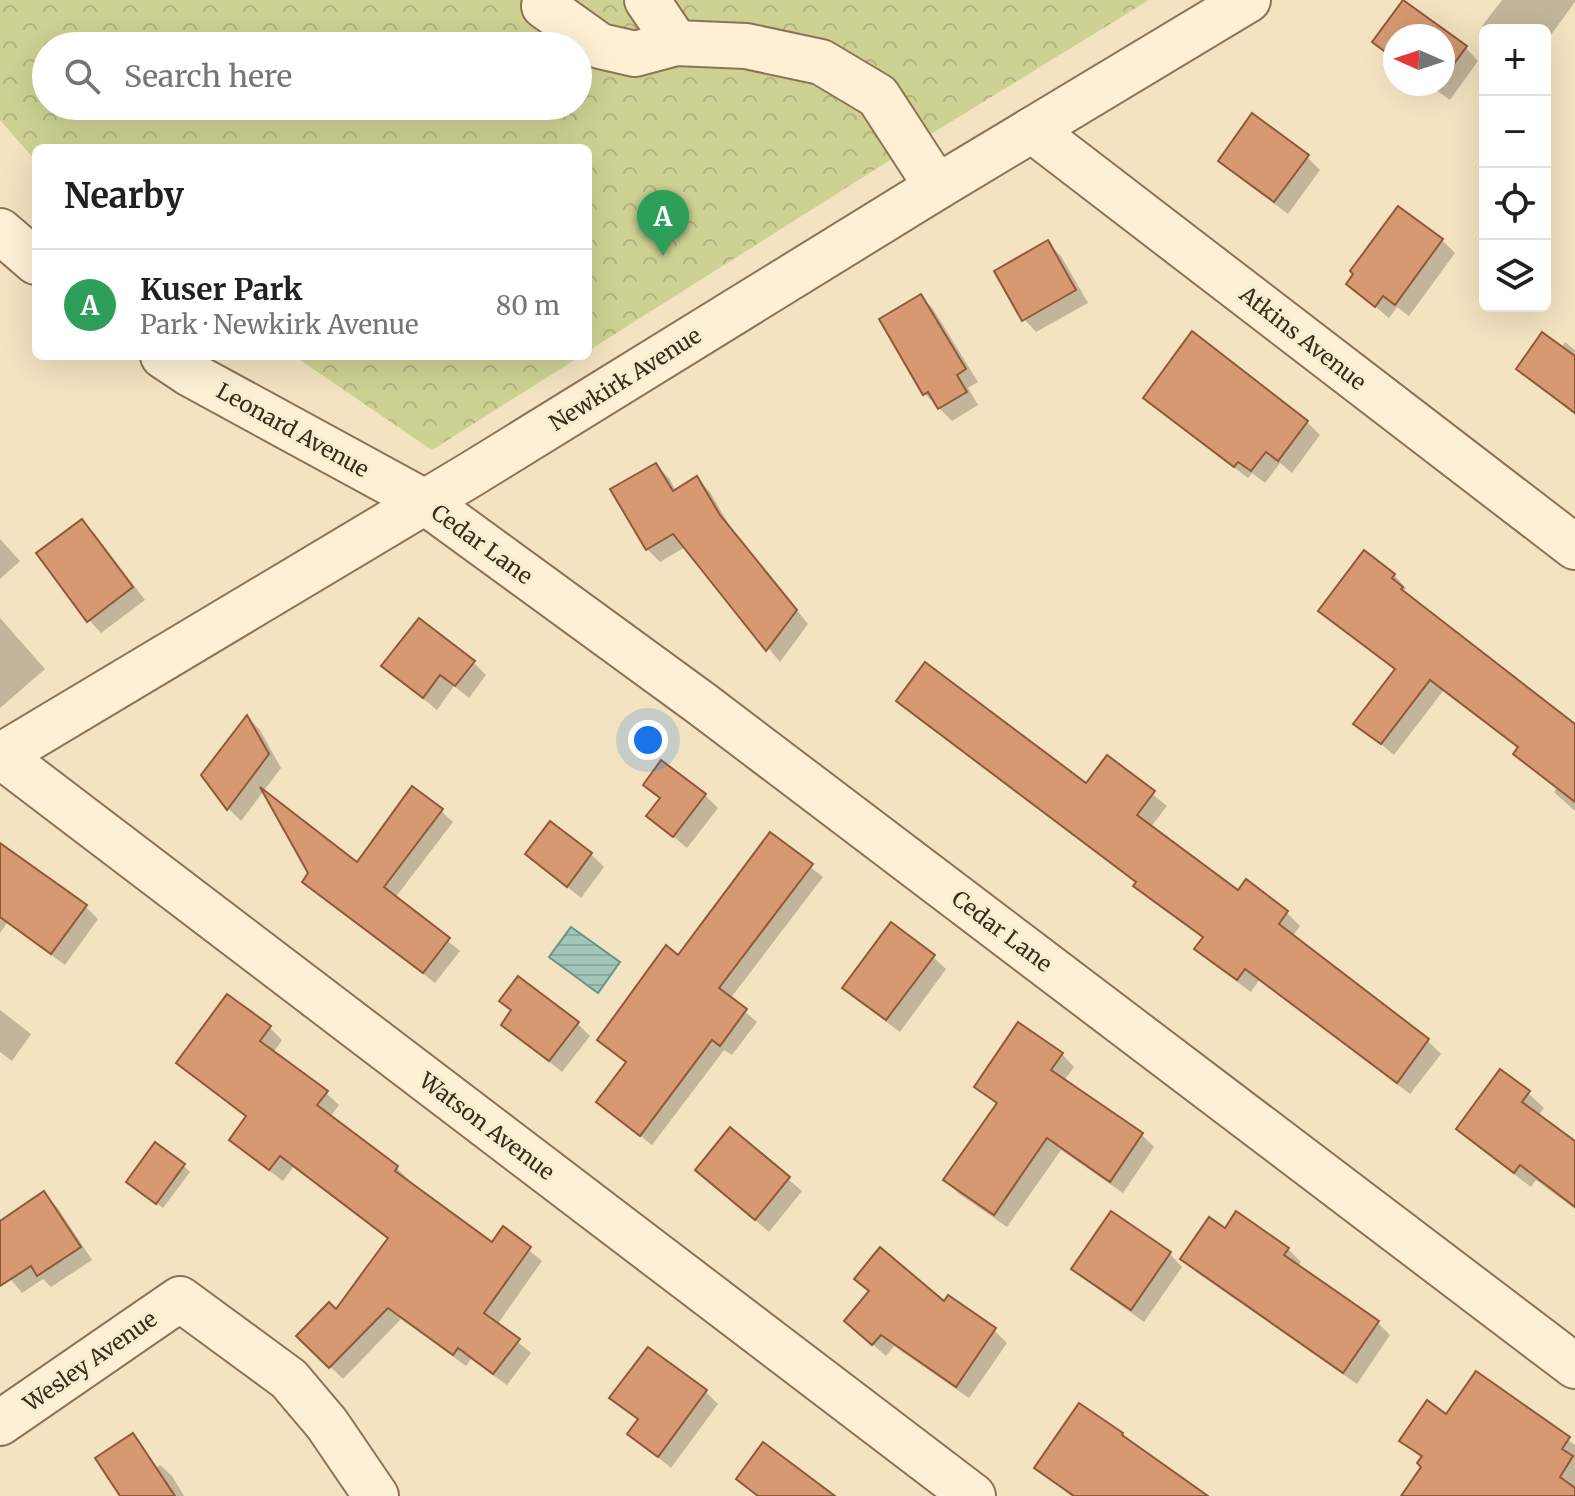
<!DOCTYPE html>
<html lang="en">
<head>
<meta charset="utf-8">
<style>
	:root { --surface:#fff; --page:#f2f2f2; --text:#202124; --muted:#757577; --line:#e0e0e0; --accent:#111827 }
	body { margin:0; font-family:Merriweather,serif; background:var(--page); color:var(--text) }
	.controls { position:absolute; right:24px; top:24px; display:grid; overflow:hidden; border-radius:12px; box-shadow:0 8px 32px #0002 }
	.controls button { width:72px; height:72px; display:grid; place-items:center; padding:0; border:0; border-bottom:2px solid var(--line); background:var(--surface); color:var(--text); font:40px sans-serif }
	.compass { position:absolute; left:1383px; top:24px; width:72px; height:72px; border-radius:50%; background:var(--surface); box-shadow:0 8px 32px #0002; rotate:273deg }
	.you { position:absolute; left:648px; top:740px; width:28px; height:28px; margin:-20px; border:6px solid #fff; border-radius:50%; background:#1a73e8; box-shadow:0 0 0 12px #1a73e833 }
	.badge { display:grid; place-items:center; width:52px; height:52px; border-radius:50%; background:var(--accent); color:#fff; font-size:26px; font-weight:700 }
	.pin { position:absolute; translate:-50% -66px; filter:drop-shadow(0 2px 4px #0008) }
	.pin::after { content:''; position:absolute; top:42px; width:28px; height:24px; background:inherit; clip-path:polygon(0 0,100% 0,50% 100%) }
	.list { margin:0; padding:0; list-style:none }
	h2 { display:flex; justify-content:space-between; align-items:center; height:104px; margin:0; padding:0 32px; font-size:34px }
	h2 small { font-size:26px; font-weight:400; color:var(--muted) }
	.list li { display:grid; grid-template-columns:52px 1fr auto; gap:24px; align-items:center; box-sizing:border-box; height:112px; padding:0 32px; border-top:2px solid var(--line) }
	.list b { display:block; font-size:30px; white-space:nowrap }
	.list p { margin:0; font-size:26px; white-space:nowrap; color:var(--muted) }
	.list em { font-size:26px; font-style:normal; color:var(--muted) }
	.icon { flex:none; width:44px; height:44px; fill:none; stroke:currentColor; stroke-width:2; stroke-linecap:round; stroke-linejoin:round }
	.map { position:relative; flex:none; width:1575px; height:1496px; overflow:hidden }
	.search { position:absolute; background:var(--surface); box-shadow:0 8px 32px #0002; left:32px; top:32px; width:560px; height:88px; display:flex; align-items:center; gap:20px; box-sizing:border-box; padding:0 28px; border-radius:44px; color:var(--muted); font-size:30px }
	.panel { position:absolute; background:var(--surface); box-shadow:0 8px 32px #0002; left:32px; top:144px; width:560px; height:216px; border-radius:12px }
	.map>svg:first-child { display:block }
</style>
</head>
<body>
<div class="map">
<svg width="1575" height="1496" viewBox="0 0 1575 1496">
	<defs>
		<pattern id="park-crowns" width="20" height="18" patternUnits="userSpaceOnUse" patternTransform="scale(2)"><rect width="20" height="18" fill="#cdd293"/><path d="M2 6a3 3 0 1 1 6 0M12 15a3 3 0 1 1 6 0" fill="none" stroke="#b1b47e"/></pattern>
		<pattern id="water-rules" width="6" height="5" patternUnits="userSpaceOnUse" patternTransform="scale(2)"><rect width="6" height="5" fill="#a4c5ba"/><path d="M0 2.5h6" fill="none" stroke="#8ea99f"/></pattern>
	</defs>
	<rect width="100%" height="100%" fill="#f3e3c0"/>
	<!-- park -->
	<g fill="url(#park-crowns)" fill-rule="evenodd">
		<path d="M0,0H1149L936,131L588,351V148H36V161L0,120ZM46,46H578V106H46Z"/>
		<polygon points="294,356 581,356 432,450"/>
	</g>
	<!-- water -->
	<polygon fill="url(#water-rules)" stroke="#699488" stroke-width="2" points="571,927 620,962 598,993 549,957"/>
	<!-- shadow -->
	<g fill="#0003">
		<polygon points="1502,0 1575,0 1575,2 1545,43 1545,30 1486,30 1482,26"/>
		<polygon points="1403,2 1466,48 1478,61 1450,100 1428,84 1443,84 1443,36 1395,36 1395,60 1375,42"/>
		<polygon points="1307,157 1320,170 1288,214 1233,173 1220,160"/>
		<polygon points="1442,240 1455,253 1409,316 1397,307 1389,318 1348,284 1355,274"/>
		<polygon points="1048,243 1061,256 1088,303 1036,332 1024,319"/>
		<polygon points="921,296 933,309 978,382 968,388 978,405 952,421 925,394"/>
		<polygon points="1193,334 1307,422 1320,435 1292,473 1280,463 1265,483 1252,473 1248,478 1158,410 1145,397"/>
		<polygon points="1565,342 1575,350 1575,415 1518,369 1561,349"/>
		<polygon points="656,465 669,478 676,491 697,479 710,492 732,530 808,624 780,662 685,547 660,562 647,549"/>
		<polygon points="82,521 95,534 145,600 101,633 89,620"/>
		<polygon points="0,539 20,561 0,579"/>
		<polygon points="1364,553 1394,575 1406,588 1404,591 1414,601 1575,726 1575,811 1554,792 1557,788 1516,754 1519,749 1443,691 1394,755 1356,723 1396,671 1321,610"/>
		<polygon points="0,618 45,669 0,708"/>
		<polygon points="473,662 486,675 469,698 454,686 437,710 384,666"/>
		<polygon points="899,701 1087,786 1108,758 1167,806 1150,828 1238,893 1246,882 1287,913 1300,926 1292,937 1428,1041 1441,1054 1410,1094 1259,980 1251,992 1209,961 1197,949 1204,939 1149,899 1136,886 1138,883 912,714"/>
		<polygon points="248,718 260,730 281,768 241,821 228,808"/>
		<polygon points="646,785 705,795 718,808 687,848 649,816 661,800"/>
		<polygon points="441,811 453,822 395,898 460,951 435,983 304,881 311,873 358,864"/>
		<polygon points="771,835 823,877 730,999 757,1022 732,1055 724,1050 652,1145 598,1102 627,1064 599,1040 679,958"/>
		<polygon points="0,845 85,906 98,919 65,965 7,923 0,933"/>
		<polygon points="527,854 591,854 604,867 581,898"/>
		<polygon points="933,957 946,969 900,1032 858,1001 845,988"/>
		<polygon points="502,1001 577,1023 590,1036 562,1072 503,1024 512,1012"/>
		<polygon points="0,1010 31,1034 12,1061 0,1052"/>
		<polygon points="270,1028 282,1040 273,1053 326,1093 339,1105 330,1117 397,1168 409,1180 408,1183 492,1245 503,1229 542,1261 497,1325 531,1353 507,1385 471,1359 466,1366 401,1319 343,1379 298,1336 336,1312 389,1240 293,1167 283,1181 244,1152 231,1140 248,1118 179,1063"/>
		<polygon points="1062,1054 1074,1067 1064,1081 1141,1134 1154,1147 1123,1193 1061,1150 1007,1227 958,1193 945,1180 998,1105 976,1086"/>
		<polygon points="1528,1093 1544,1108 1538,1116 1575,1144 1575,1209 1536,1180 1531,1187 1474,1144 1459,1128"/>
		<polygon points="730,1130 802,1191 769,1232 697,1170"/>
		<polygon points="184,1166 190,1172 163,1208 134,1188"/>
		<polygon points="44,1194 57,1207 92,1260 51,1287 43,1279 22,1293 0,1266 0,1223"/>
		<polygon points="1225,1231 1288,1249 1301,1262 1297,1267 1378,1323 1390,1335 1357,1384 1196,1272 1183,1259"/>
		<polygon points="1170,1254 1182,1267 1144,1322 1087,1281 1074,1269"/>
		<polygon points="945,1304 994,1330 1007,1343 969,1398 894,1346 886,1356 859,1333"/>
		<polygon points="1476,1374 1575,1445 1575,1496 1403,1496 1423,1467 1422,1459 1402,1441 1447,1416"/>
		<polygon points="706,1392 718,1404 671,1468 629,1433 639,1421 612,1398"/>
		<polygon points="133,1436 157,1467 160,1465 172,1476 184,1496 122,1496"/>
		<polygon points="1036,1468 1205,1496 1071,1496"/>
	</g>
	<!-- building -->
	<g fill="#d69972" stroke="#915939" stroke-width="2">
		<polygon points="1403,0 1467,46 1443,79 1443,36 1395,36 1395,59 1372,42"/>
		<polygon points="1252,113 1309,155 1274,202 1218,161"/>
		<polygon points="1398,206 1443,239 1395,305 1383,296 1375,307 1346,284 1353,274 1350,271"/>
		<polygon points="1048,240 1076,290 1022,321 994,271"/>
		<polygon points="921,294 966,369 957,375 967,392 938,409 928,392 923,395 879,319"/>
		<polygon points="1192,331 1308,421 1278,461 1266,452 1251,471 1238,462 1234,467 1143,398"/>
		<polygon points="1542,332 1575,356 1575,413 1516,369"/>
		<polygon points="656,463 673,491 697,476 720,515 797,610 766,651 673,534 646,550 610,489"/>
		<polygon points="82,519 133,587 87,622 36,553"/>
		<polygon points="1364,550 1395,574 1392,578 1403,587 1401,589 1575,724 1575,802 1513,754 1518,747 1430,680 1381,744 1353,724 1395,669 1318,611"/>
		<polygon points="419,618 475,661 455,686 440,675 423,698 381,666"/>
		<polygon points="925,662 1086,783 1107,755 1155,791 1137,815 1238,890 1246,879 1288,911 1279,924 1429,1039 1397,1083 1245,969 1237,980 1194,949 1203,937 1133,886 1136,882 896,701"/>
		<polygon points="247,715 269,754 227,810 201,775"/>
		<polygon points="661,760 706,794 673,837 646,816 660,798 643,785"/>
		<polygon points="412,786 443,809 384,887 450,938 423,973 302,882 308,873 260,787 357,862"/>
		<polygon points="550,821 592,853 567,887 525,854"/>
		<polygon points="770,832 813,864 719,988 747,1009 720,1046 712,1040 640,1136 596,1102 626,1062 597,1040 666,945 678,955"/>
		<polygon points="0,843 87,905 51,954 0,917"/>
		<polygon points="891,922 935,955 886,1020 842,988"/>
		<polygon points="518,976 579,1022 549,1061 501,1025 511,1010 499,1001"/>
		<polygon points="227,994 271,1026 260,1041 328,1091 317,1105 398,1166 395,1171 492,1242 503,1226 531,1247 484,1313 520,1339 493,1374 458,1348 453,1355 388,1308 329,1368 296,1336 329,1302 336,1309 388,1238 280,1156 269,1170 229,1140 246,1116 176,1063"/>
		<polygon points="1018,1022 1063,1053 1051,1070 1143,1133 1110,1182 1047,1138 994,1215 943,1180 997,1103 974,1087"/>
		<polygon points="1500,1069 1530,1091 1522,1102 1575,1141 1575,1207 1520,1165 1514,1173 1456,1129"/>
		<polygon points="730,1127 790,1177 755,1220 695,1170"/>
		<polygon points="155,1142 185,1164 156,1204 126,1182"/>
		<polygon points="44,1191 81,1247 37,1276 31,1266 0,1286 0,1221"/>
		<polygon points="1111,1211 1171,1252 1131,1310 1071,1269"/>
		<polygon points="1236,1211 1289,1248 1284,1255 1379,1321 1343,1373 1180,1259 1209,1217 1225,1228"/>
		<polygon points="880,1247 944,1301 948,1295 996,1328 956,1387 881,1335 872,1345 844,1321 869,1291 854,1279"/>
		<polygon points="648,1347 707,1390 658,1457 627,1434 638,1419 609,1398"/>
		<polygon points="1476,1371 1570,1437 1562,1449 1573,1456 1560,1477 1575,1488 1575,1496 1401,1496 1421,1467 1417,1463 1422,1456 1399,1441 1427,1400 1446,1414"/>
		<polygon points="1079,1403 1123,1433 1122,1435 1208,1496 1074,1496 1034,1468"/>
		<polygon points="133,1433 175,1496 120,1496 95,1458"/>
		<polygon points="763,1442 835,1496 758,1496 736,1479"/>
	</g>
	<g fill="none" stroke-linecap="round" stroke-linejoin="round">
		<!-- minor casing -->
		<g stroke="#8f7256" stroke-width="48">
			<g id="minor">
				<polyline points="647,0 676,43"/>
				<polyline points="544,6 600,46 635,54 676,43 746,46 821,62 878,96 937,187"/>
				<polyline points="1032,130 1575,547"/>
				<polyline points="0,231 36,262"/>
				<polyline points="163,356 190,374 425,502 702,704 1575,1366"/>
				<polyline points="0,756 470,475 937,187 1248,0"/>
				<polyline points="1,756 973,1496"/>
				<polyline points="0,1423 180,1299 289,1379 327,1424 376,1496"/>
			</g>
		</g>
		<!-- minor -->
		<use href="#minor" stroke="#fdf0d5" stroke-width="44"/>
	</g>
	<g text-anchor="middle" stroke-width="6" stroke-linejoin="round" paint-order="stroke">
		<!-- street labels -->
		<g font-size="22" fill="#3c2b1c" stroke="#f9edd1">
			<text transform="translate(1303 338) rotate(38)" y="8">Atkins Avenue</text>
			<text transform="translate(625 379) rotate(-32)" y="8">Newkirk Avenue</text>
			<text transform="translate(293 430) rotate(29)" y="8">Leonard Avenue</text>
			<text transform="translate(482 544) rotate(36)" y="8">Cedar Lane</text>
			<text transform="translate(1002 931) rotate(37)" y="8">Cedar Lane</text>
			<text transform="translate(487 1126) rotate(37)" y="8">Watson Avenue</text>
			<text transform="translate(90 1361) rotate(-35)" y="8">Wesley Avenue</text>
		</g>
	</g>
</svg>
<div class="controls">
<button>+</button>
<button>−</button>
<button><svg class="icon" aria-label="locate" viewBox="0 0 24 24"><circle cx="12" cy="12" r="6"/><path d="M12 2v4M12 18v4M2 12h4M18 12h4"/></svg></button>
<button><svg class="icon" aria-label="layers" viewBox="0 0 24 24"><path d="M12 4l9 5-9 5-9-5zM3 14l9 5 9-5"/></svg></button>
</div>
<svg class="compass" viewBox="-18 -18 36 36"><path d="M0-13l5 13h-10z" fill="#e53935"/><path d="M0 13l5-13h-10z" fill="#757577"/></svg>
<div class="you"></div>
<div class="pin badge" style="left:663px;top:256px;background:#2e9e5b">A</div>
<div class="search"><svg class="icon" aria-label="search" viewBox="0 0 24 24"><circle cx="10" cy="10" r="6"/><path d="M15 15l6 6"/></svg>Search here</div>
<section class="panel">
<h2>Nearby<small></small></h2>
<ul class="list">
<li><span class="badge" style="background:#2e9e5b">A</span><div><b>Kuser Park</b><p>Park · Newkirk Avenue</p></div><em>80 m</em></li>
</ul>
</section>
</div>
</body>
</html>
